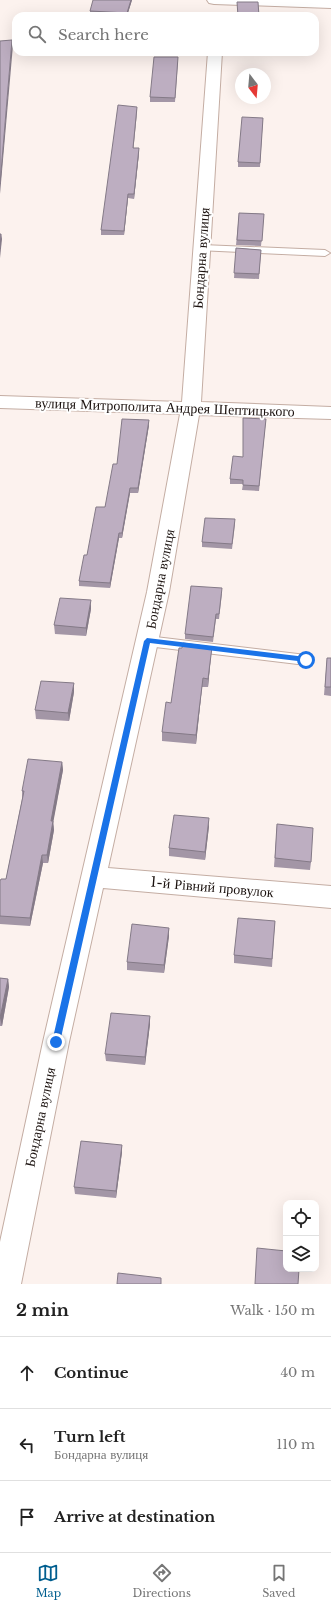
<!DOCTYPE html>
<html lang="en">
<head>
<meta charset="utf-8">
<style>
	:root { --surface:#fff; --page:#f2f2f2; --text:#222; --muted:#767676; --line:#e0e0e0; --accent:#005e8f }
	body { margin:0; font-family:"Libre Baskerville",serif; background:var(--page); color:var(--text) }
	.controls { position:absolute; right:12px; bottom:12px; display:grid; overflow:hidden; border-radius:8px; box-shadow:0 4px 16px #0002 }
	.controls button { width:36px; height:36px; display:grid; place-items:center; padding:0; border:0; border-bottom:1px solid var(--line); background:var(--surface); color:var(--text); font:20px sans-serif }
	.compass { position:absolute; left:235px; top:68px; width:36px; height:36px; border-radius:50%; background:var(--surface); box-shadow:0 4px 16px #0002; rotate:164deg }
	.stop { position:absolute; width:12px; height:12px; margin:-9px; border:3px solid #1a73e8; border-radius:50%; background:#fff }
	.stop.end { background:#1a73e8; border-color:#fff; box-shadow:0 1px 4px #0008 }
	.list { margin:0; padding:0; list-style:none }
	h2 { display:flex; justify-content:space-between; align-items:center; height:52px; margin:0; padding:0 16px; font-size:17px }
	h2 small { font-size:13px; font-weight:400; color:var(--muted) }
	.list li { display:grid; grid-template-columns:26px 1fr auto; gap:12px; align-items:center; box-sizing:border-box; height:72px; padding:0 16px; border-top:1px solid var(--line) }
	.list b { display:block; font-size:15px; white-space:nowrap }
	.list p { margin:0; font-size:13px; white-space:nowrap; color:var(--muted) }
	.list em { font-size:13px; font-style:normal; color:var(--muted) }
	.icon { flex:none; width:22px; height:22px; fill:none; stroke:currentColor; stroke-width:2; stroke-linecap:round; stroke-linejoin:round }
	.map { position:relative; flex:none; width:331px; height:1284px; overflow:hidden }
	.search { position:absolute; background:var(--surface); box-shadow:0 4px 16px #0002; left:12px; right:12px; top:12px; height:44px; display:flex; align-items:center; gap:10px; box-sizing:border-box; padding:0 14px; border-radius:12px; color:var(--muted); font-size:15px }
	.sheet { height:268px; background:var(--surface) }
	nav { display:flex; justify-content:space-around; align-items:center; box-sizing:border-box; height:56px; border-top:1px solid var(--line); background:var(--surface); font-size:11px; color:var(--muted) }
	nav a { display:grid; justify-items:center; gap:2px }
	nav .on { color:var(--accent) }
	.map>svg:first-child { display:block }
</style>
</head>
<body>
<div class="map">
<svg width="331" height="1284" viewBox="0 0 331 1284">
	<rect width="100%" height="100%" fill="#fcf2ee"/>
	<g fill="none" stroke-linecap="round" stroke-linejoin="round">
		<!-- service casing -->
		<g stroke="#c4ada3" stroke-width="2">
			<g id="service">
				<polygon points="202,245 325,250 330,253 325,256 198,250 197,248 198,246"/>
				<polygon points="147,636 306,655 311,657 313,660 311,663 306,665 147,646 142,644 141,641 142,638"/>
			</g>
		</g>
		<!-- minor casing -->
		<g stroke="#c4ada3" stroke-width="2">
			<g id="minor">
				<polygon points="207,0 331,0 331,8 214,4 209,3"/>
				<polygon points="208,52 222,52 201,402 331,407 331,419 199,415 169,592 108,868 331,886 331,908 103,888 69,1042 21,1284 0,1284 0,1242 43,1042 147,592 180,414 0,408 0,396 182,402"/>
			</g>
		</g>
		<!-- service -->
		<use href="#service" fill="#fff" fill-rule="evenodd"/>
		<!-- minor -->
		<use href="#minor" fill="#fff" fill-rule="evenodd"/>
	</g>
	<!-- wall -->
	<g fill="#a396a6">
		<polygon points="132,0 127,16 101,16 90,15 90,11"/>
		<polygon points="178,62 175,102 150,102 150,97"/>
		<polygon points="137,107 133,148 139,153 134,199 128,198 124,235 101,235 101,230"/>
		<polygon points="263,118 260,167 238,167 238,162"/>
		<polygon points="239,213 264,214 261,246 236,245"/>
		<polygon points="236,248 261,250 259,279 234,278"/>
		<polygon points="266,419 259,491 242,490 243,484 230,484 230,479 243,457"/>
		<polygon points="149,425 138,493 130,493 122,538 119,538 110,588 79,586 79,581 105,507 117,464"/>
		<polygon points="235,524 232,549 202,547 202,542"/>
		<polygon points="222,593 219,619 216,619 213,642 185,639 185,634"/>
		<polygon points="91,609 86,636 55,634 54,625"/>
		<polygon points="212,647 211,655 208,687 202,687 196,744 162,741 162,732 171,703 182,648"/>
		<polygon points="327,658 331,658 331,696 324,695"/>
		<polygon points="74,692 69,721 36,719 35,710"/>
		<polygon points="62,762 63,770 53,821 54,830 48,863 43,863 30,926 0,924 0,881 6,879 22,799 22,791"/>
		<polygon points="277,824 311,862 310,870 274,867"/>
		<polygon points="209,826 205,860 169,856 169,848"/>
		<polygon points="275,921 272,967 234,963 234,955"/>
		<polygon points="169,928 169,936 164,973 127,970 127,962"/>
		<polygon points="0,978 8,979 9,987 2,1026 0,1026"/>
		<polygon points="150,1016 150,1024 145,1065 106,1061 105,1054"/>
		<polygon points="122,1145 122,1152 116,1198 75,1194 74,1187"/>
	</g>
	<!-- shaded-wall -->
	<g fill="#847a87">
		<polygon points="131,0 132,0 127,16 127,13"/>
		<polygon points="12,40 13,45 0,194 0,184"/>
		<polygon points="137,107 137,112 133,153 133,148"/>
		<polygon points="139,148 139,153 134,199 134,194"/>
		<polygon points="128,194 128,198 124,235 124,231"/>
		<polygon points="1,234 2,239 0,258 0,249"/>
		<polygon points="149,420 149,425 138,493 138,488"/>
		<polygon points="130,488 130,493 122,538 122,533"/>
		<polygon points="119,533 119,538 110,588 110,583"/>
		<polygon points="91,600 91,609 86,636 86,628"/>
		<polygon points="212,647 211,655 208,687 208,679"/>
		<polygon points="203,678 202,687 196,744 196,735"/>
		<polygon points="74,683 74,692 69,721 68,713"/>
		<polygon points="62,762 63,770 52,829 51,821"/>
		<polygon points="209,818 209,826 205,860 205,852"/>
		<polygon points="53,821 54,830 48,863 47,855"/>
		<polygon points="42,855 43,863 30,926 30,918"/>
		<polygon points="169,928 169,936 164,973 164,965"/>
		<polygon points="8,979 9,987 2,1026 0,1018"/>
		<polygon points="150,1016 150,1024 145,1065 145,1057"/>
		<polygon points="122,1145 122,1152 116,1198 116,1191"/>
	</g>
	<!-- building -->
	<g fill="#bdaec1" stroke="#847a87">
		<polygon points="93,0 131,0 127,13 90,11"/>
		<polygon points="237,2 258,2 259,16 238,16"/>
		<polygon points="12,40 0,184 0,41"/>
		<polygon points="154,57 178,57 175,98 150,97"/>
		<polygon points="118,105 137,107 133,148 139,148 134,194 128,194 124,231 101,230"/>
		<polygon points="242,117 263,118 260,163 238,162"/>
		<polygon points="239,213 264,214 262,241 237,240"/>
		<polygon points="0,234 1,234 0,249"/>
		<polygon points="236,248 261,250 259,274 234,273"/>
		<polygon points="243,418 266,419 259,486 243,485 243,480 230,479 233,456 243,457"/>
		<polygon points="122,419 149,420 138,488 130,488 122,533 119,533 110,583 79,581 84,555 87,555 96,507 105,507 113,464 117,464"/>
		<polygon points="205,518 235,519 232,544 202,542"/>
		<polygon points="191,586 222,588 219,614 216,614 213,637 185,634"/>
		<polygon points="60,598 91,600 86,628 54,625"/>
		<polygon points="183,643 212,647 208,679 203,678 196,735 162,732 166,702 171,703 179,648 182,648"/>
		<polygon points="327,658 331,658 331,687 325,687"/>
		<polygon points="41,681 74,683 68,713 35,710"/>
		<polygon points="28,759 62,762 51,821 53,821 47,855 42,855 30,918 0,916 0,881 1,879 6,879 24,791 22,791"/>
		<polygon points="174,815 209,818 205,852 169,848"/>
		<polygon points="277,824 313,828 311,862 275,858"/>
		<polygon points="238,918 275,921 272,959 234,955"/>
		<polygon points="132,924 169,928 164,965 127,962"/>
		<polygon points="0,978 8,979 0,1018"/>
		<polygon points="111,1013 150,1016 145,1057 105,1054"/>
		<polygon points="81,1141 122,1145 116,1191 74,1187"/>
		<polygon points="257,1248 286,1251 286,1269 299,1269 298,1284 255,1284"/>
		<polygon points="118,1273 161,1278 161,1284 117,1284"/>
	</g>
	<!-- route -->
	<polygon fill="#1a73e8" points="147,638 306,657 309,660 306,662 150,643 60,1042 56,1046 52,1042 144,641"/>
	<g text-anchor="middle" stroke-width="4" stroke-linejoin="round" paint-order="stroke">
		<!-- street labels -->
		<g font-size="14" fill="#1b120f" stroke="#fff">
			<text transform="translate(201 258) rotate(-86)" y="5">Бондарна вулиця</text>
			<text transform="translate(165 407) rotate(2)" y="5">вулиця Митрополита Андрея Шептицького</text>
			<text transform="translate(160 579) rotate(-79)" y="5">Бондарна вулиця</text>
			<text transform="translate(212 887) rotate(5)" y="5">1-й Рівний провулок</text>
			<text transform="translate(40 1117) rotate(-78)" y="5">Бондарна вулиця</text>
		</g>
	</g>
</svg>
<div class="controls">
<button><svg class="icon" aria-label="locate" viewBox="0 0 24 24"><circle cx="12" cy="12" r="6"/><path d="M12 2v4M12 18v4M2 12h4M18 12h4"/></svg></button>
<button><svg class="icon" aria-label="layers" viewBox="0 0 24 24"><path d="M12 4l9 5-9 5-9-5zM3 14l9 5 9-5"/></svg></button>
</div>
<svg class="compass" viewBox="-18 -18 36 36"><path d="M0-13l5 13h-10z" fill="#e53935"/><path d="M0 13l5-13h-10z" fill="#767676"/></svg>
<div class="stop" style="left:306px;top:660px"></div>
<div class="stop end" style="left:56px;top:1042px"></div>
<div class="search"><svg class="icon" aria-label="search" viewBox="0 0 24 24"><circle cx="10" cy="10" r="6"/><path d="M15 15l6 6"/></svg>Search here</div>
</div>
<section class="sheet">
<h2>2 min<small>Walk · 150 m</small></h2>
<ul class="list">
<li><svg class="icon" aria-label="ahead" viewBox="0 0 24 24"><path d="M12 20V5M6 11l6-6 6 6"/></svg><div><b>Continue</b></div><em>40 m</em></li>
<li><svg class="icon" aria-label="left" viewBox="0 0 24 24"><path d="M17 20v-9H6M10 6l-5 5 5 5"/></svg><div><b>Turn left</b><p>Бондарна вулиця</p></div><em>110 m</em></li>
<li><svg class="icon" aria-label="arrive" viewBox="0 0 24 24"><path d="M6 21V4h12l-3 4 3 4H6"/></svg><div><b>Arrive at destination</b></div></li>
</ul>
</section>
<nav>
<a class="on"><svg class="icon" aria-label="map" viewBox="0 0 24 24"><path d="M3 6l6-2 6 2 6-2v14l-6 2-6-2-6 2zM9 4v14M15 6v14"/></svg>Map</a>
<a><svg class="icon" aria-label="directions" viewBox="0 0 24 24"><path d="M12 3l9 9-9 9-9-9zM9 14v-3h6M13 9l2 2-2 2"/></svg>Directions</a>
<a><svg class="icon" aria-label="saved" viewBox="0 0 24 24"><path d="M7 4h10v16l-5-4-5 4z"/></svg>Saved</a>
</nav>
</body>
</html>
